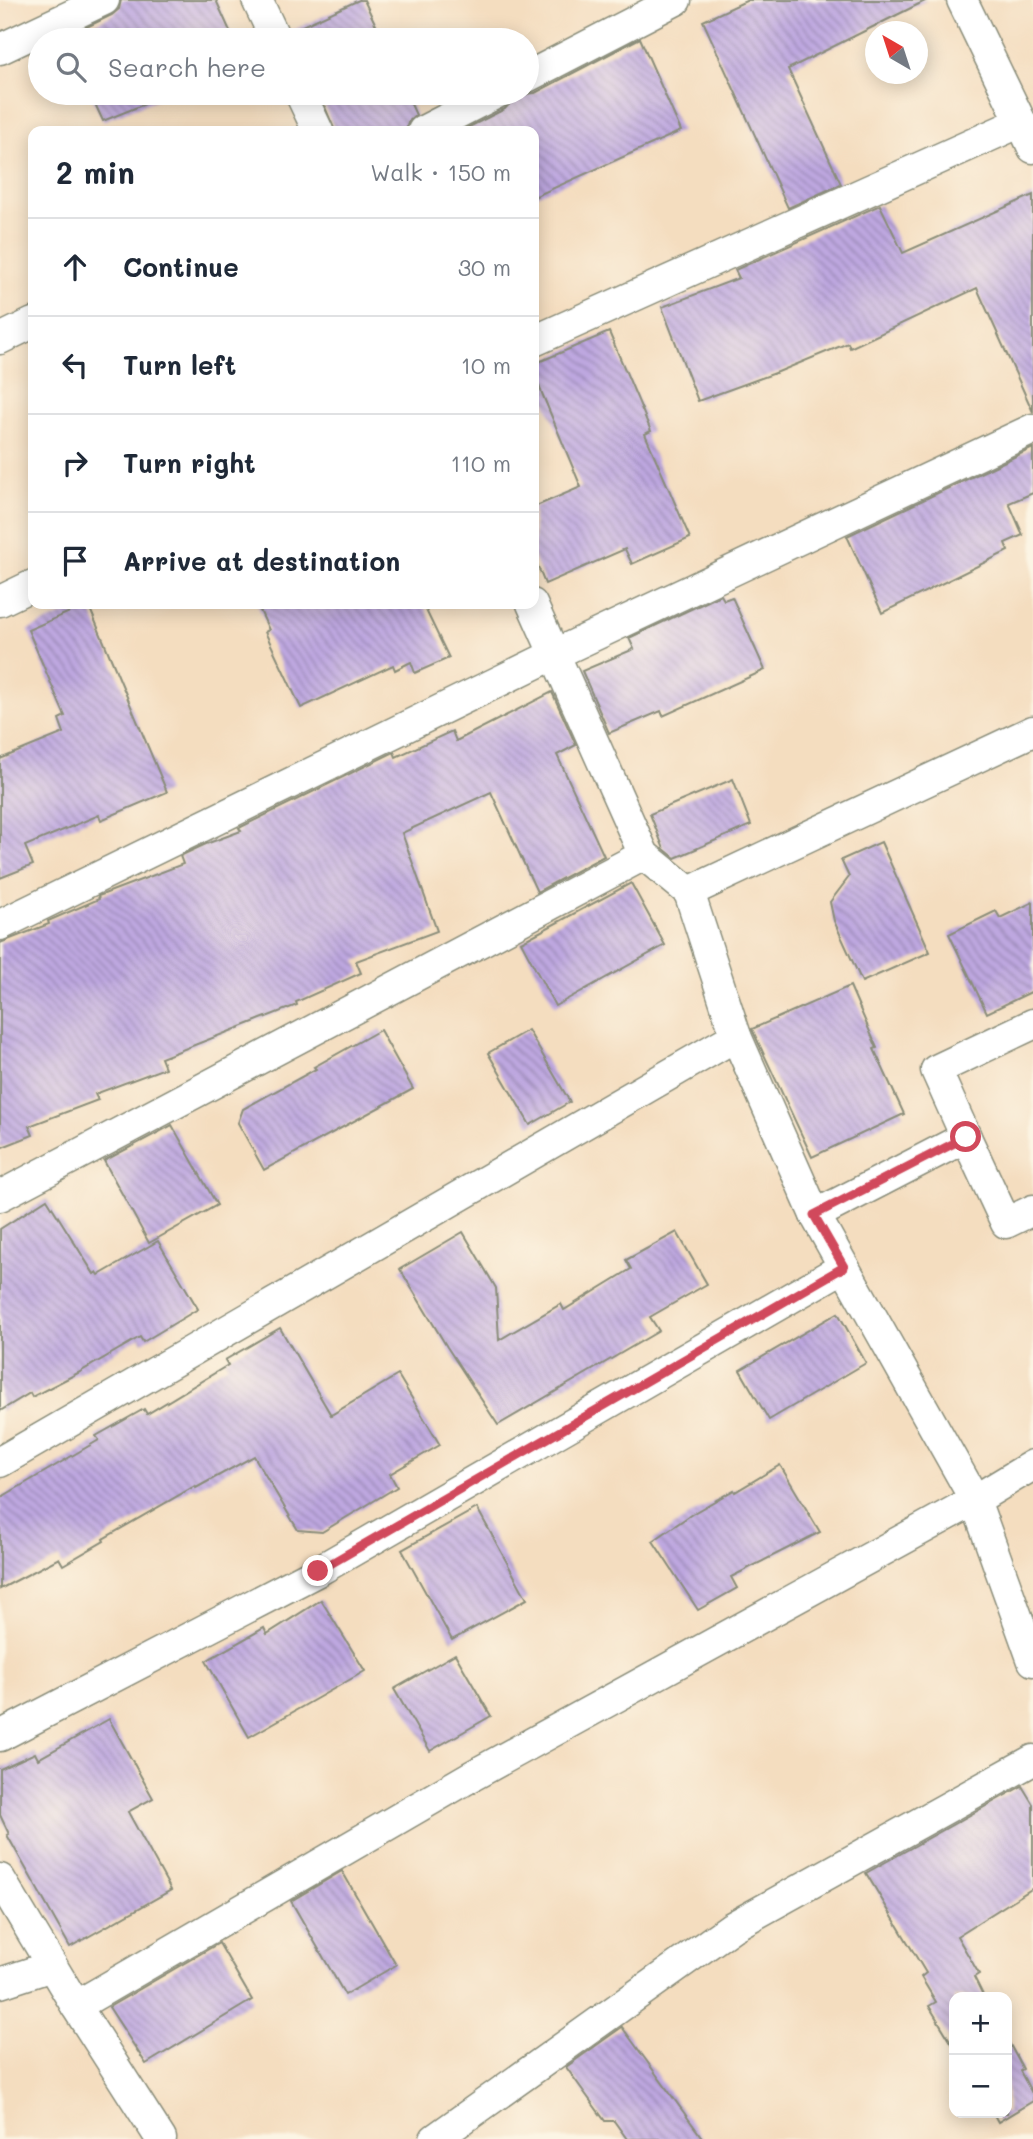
<!DOCTYPE html>
<html lang="en">
<head>
<meta charset="utf-8">
<style>
	:root { --surface:#fff; --page:#f2f2f3; --text:#1f2937; --muted:#747a83; --line:#e0e1e3 }
	body { margin:0; font-family:Mali,sans-serif; background:var(--page); color:var(--text) }
	.controls { position:absolute; right:21px; bottom:21px; display:grid; overflow:hidden; border-radius:14px; box-shadow:0 4px 18px #0003 }
	.controls button { width:63px; height:63px; display:grid; place-items:center; padding:0; border:0; border-bottom:2px solid var(--line); background:var(--surface); color:var(--text); font:35px sans-serif }
	.compass { position:absolute; left:865px; top:21px; width:63px; height:63px; border-radius:50%; background:var(--surface); box-shadow:0 4px 18px #0003; rotate:321deg }
	.stop { position:absolute; width:21px; height:21px; margin:-16px; border:5px solid #d1495b; border-radius:50%; background:#fff }
	.stop.end { background:#d1495b; border-color:#fff; box-shadow:0 2px 7px #0008 }
	.list { margin:0; padding:0; list-style:none }
	h2 { display:flex; justify-content:space-between; align-items:center; height:91px; margin:0; padding:0 28px; font-size:30px }
	h2 small { font-size:23px; font-weight:400; color:var(--muted) }
	.list li { display:grid; grid-template-columns:46px 1fr auto; gap:21px; align-items:center; box-sizing:border-box; height:98px; padding:0 28px; border-top:2px solid var(--line) }
	.list b { display:block; font-size:26px; white-space:nowrap }
	.list em { font-size:23px; font-style:normal; color:var(--muted) }
	.icon { flex:none; width:38px; height:38px; fill:none; stroke:currentColor; stroke-width:2; stroke-linecap:round; stroke-linejoin:round }
	.map { position:relative; flex:none; width:1033px; height:2139px; overflow:hidden }
	.search { position:absolute; background:var(--surface); box-shadow:0 4px 18px #0003; left:28px; top:28px; width:511px; height:77px; display:flex; align-items:center; gap:18px; box-sizing:border-box; padding:0 24px; border-radius:38px; color:var(--muted); font-size:26px }
	.panel { position:absolute; background:var(--surface); box-shadow:0 4px 18px #0003; left:28px; top:126px; width:511px; height:483px; border-radius:14px }
	.map>svg:first-child { display:block }
</style>
</head>
<body>
<div class="map">
<svg width="1033" height="2139" viewBox="0 0 1033 2139">
	<defs>
		<pattern id="building-back-hatch" width="6" height="6" patternUnits="userSpaceOnUse" patternTransform="scale(1.75)"><rect width="6" height="6" fill="#bea7e0"/><path d="M-1 5l2 2M0 0l6 6M5-1l2 2" fill="none" stroke="#9a89b6"/></pattern>
	</defs>
	<rect width="100%" height="100%" fill="#fcf5e5"/>
	<filter id="ink" filterUnits="userSpaceOnUse"><feTurbulence type="fractalNoise" baseFrequency=".0143" numOctaves="2"/><feDisplacementMap in="SourceGraphic" scale="14" xChannelSelector="R" yChannelSelector="G"/><feConvolveMatrix kernelMatrix="1 2 1 2 8 2 1 2 1" color-interpolation-filters="sRGB"/></filter>
	<filter id="wash" filterUnits="userSpaceOnUse"><feTurbulence type="fractalNoise" baseFrequency=".00686" numOctaves="4" result="noise"/><feDisplacementMap in="SourceGraphic" scale="28" xChannelSelector="R" yChannelSelector="G"/><feGaussianBlur stdDeviation="1.57" result="paint"/><feColorMatrix in="noise" values="0 0 0 0 0 0 0 0 0 0 0 0 0 0 0 0 0 1.4 0 .05"/><feComposite in="paint" operator="in"/></filter>
	<g filter="url(#wash)">
		<rect width="100%" height="100%" fill="#f4ddbf"/>
		<g id="blocks">
			<!-- building -->
			<g fill="url(#building-back-hatch)">
				<polygon points="121,0 216,0 234,40 67,40 66,37 112,15 119,9"/>
				<polygon points="359,0 364,0 383,40 293,40 291,31"/>
				<polygon points="748,0 927,0 788,69 841,184 788,208 703,21"/>
				<polygon points="640,38 681,131 534,197 534,131 461,131 505,109 512,101 525,94 535,93"/>
				<polygon points="90,93 172,93 103,121"/>
				<polygon points="319,93 406,93 416,115 408,122 406,131 335,131"/>
				<polygon points="1033,195 1033,412 977,288 850,348 848,343 778,372 698,401 662,307 739,278 735,270 880,205 903,253"/>
				<polygon points="609,332 651,431 645,434 690,538 632,564 625,549 545,584 534,557 534,507 581,487 534,374 534,364"/>
				<polygon points="1033,448 1033,493 1009,503 1023,535 1005,543 1008,551 882,613 847,536"/>
				<polygon points="721,595 724,600 732,597 765,670 663,716 661,711 609,733 582,671 634,649 629,638"/>
				<polygon points="88,604 167,792 101,820 99,815 25,846 33,865 0,878 0,759 64,733 59,719 65,716 28,630"/>
				<polygon points="257,604 423,604 449,658 415,673 411,662 395,670 393,665 301,708 265,632 269,630"/>
				<polygon points="552,692 576,745 557,755 604,856 537,892 491,792 402,833 437,931 356,961 361,973 296,1002 297,1005 161,1058 165,1068 95,1094 98,1100 29,1126 33,1135 0,1148 0,943 49,924 48,921 99,899 98,896 104,894 183,864 180,856 206,844 241,831 239,828 394,752 396,757 452,731 456,741"/>
				<polygon points="733,779 751,825 675,858 664,849 650,814"/>
				<polygon points="881,842 930,952 862,982 834,921 830,902 849,877 841,860"/>
				<polygon points="631,883 665,945 555,1006 521,942"/>
				<polygon points="1033,902 1033,991 987,1013 949,934 996,911 1000,918"/>
				<polygon points="850,986 877,1048 874,1049 904,1114 812,1157 752,1029"/>
				<polygon points="380,1030 413,1089 264,1170 238,1123 243,1109 316,1069 314,1067"/>
				<polygon points="528,1030 570,1102 530,1125 488,1053"/>
				<polygon points="172,1125 217,1205 149,1243 104,1161"/>
				<polygon points="47,1199 94,1274 97,1272 99,1275 158,1241 198,1309 143,1342 140,1337 78,1373 32,1397 30,1393 0,1411 0,1229"/>
				<polygon points="463,1232 496,1288 499,1340 561,1304 564,1310 631,1269 626,1260 677,1232 707,1284 650,1317 659,1331 498,1425 447,1347 400,1269"/>
				<polygon points="838,1313 866,1363 769,1420 740,1370"/>
				<polygon points="280,1328 331,1415 398,1375 440,1445 390,1474 397,1487 322,1532 298,1530 254,1456 196,1488 195,1486 103,1539 104,1541 63,1565 59,1558 0,1589 0,1498 99,1440 96,1436 144,1409 147,1414 228,1365 225,1360"/>
				<polygon points="780,1465 820,1532 731,1577 737,1588 698,1610 653,1541 692,1514 734,1490 735,1492"/>
				<polygon points="477,1508 527,1599 452,1640 402,1550"/>
				<polygon points="321,1600 365,1671 249,1737 206,1661 264,1628 267,1634"/>
				<polygon points="455,1654 491,1716 430,1751 394,1689"/>
				<polygon points="109,1719 153,1798 128,1812 171,1890 70,1947 7,1835 9,1834 0,1815 0,1769 35,1753 38,1759"/>
				<polygon points="1022,1786 1033,1804 1033,1888 957,1936 979,1974 974,1977 984,1997 954,1997 954,2047 929,2006 936,2002 921,1977 926,1973 866,1873"/>
				<polygon points="342,1871 396,1965 345,1995 291,1901"/>
				<polygon points="219,1943 252,2000 146,2064 109,2007"/>
				<polygon points="622,2027 703,2139 627,2139 614,2121 605,2121 566,2067"/>
				<polygon points="1007,2039 1023,2069 1020,2071 1033,2095 1033,2101 998,2122 993,2113 1007,2113"/>
			</g>
		</g>
	</g>
	<g filter="url(#ink)">
		<use href="#blocks" fill-opacity="0" stroke="#8a8d7a" stroke-width="2"/>
		<g fill="none" stroke-linecap="round" stroke-linejoin="round">
			<!-- minor casing -->
			<g stroke="#8a8d7a" stroke-width="33">
				<g id="minor">
					<polyline points="257,0 276,40"/>
					<polyline points="0,49 104,0"/>
					<polyline points="527,77 676,0"/>
					<polyline points="300,93 318,131"/>
					<polyline points="1021,122 1033,148"/>
					<polyline points="423,131 497,93"/>
					<polyline points="0,339 33,323"/>
					<polyline points="534,341 1021,122 962,0"/>
					<polyline points="0,601 33,585"/>
					<polyline points="532,604 644,855 689,892 736,1036 815,1215 844,1267"/>
					<polyline points="689,892 1033,731"/>
					<polyline points="0,925 555,654 1033,429"/>
					<polyline points="965,1135 1006,1223 1033,1210"/>
					<polyline points="0,1196 644,855"/>
					<polyline points="815,1215 966,1137 936,1070 1033,1024"/>
					<polyline points="0,1462 736,1036"/>
					<polyline points="1033,1465 975,1500 1033,1661"/>
					<polyline points="0,1736 318,1571 844,1267 975,1500 470,1777 76,2006"/>
					<polyline points="0,1879 76,2006 161,2139"/>
					<polyline points="0,1983 52,1966"/>
					<polyline points="435,2139 732,1927 1033,1760"/>
				</g>
			</g>
			<!-- minor -->
			<use href="#minor" stroke="#fff" stroke-width="30"/>
		</g>
	</g>
	<g fill="none" stroke-linecap="round" stroke-linejoin="round" filter="url(#ink)">
		<!-- route -->
		<polyline stroke="#d1495b" stroke-width="9" points="318,1571 844,1267 814,1215 966,1137"/>
	</g>
</svg>
<div class="controls">
<button>+</button>
<button>−</button>
</div>
<svg class="compass" viewBox="-18 -18 36 36"><path d="M0-13l5 13h-10z" fill="#e53935"/><path d="M0 13l5-13h-10z" fill="#747a83"/></svg>
<div class="stop" style="left:966px;top:1137px"></div>
<div class="stop end" style="left:318px;top:1571px"></div>
<div class="search"><svg class="icon" aria-label="search" viewBox="0 0 24 24"><circle cx="10" cy="10" r="6"/><path d="M15 15l6 6"/></svg>Search here</div>
<section class="panel">
<h2>2 min<small>Walk · 150 m</small></h2>
<ul class="list">
<li><svg class="icon" aria-label="ahead" viewBox="0 0 24 24"><path d="M12 20V5M6 11l6-6 6 6"/></svg><div><b>Continue</b></div><em>30 m</em></li>
<li><svg class="icon" aria-label="left" viewBox="0 0 24 24"><path d="M17 20v-9H6M10 6l-5 5 5 5"/></svg><div><b>Turn left</b></div><em>10 m</em></li>
<li><svg class="icon" aria-label="right" viewBox="0 0 24 24"><path d="M7 20v-9h11M14 6l5 5-5 5"/></svg><div><b>Turn right</b></div><em>110 m</em></li>
<li><svg class="icon" aria-label="arrive" viewBox="0 0 24 24"><path d="M6 21V4h12l-3 4 3 4H6"/></svg><div><b>Arrive at destination</b></div></li>
</ul>
</section>
</div>
</body>
</html>
